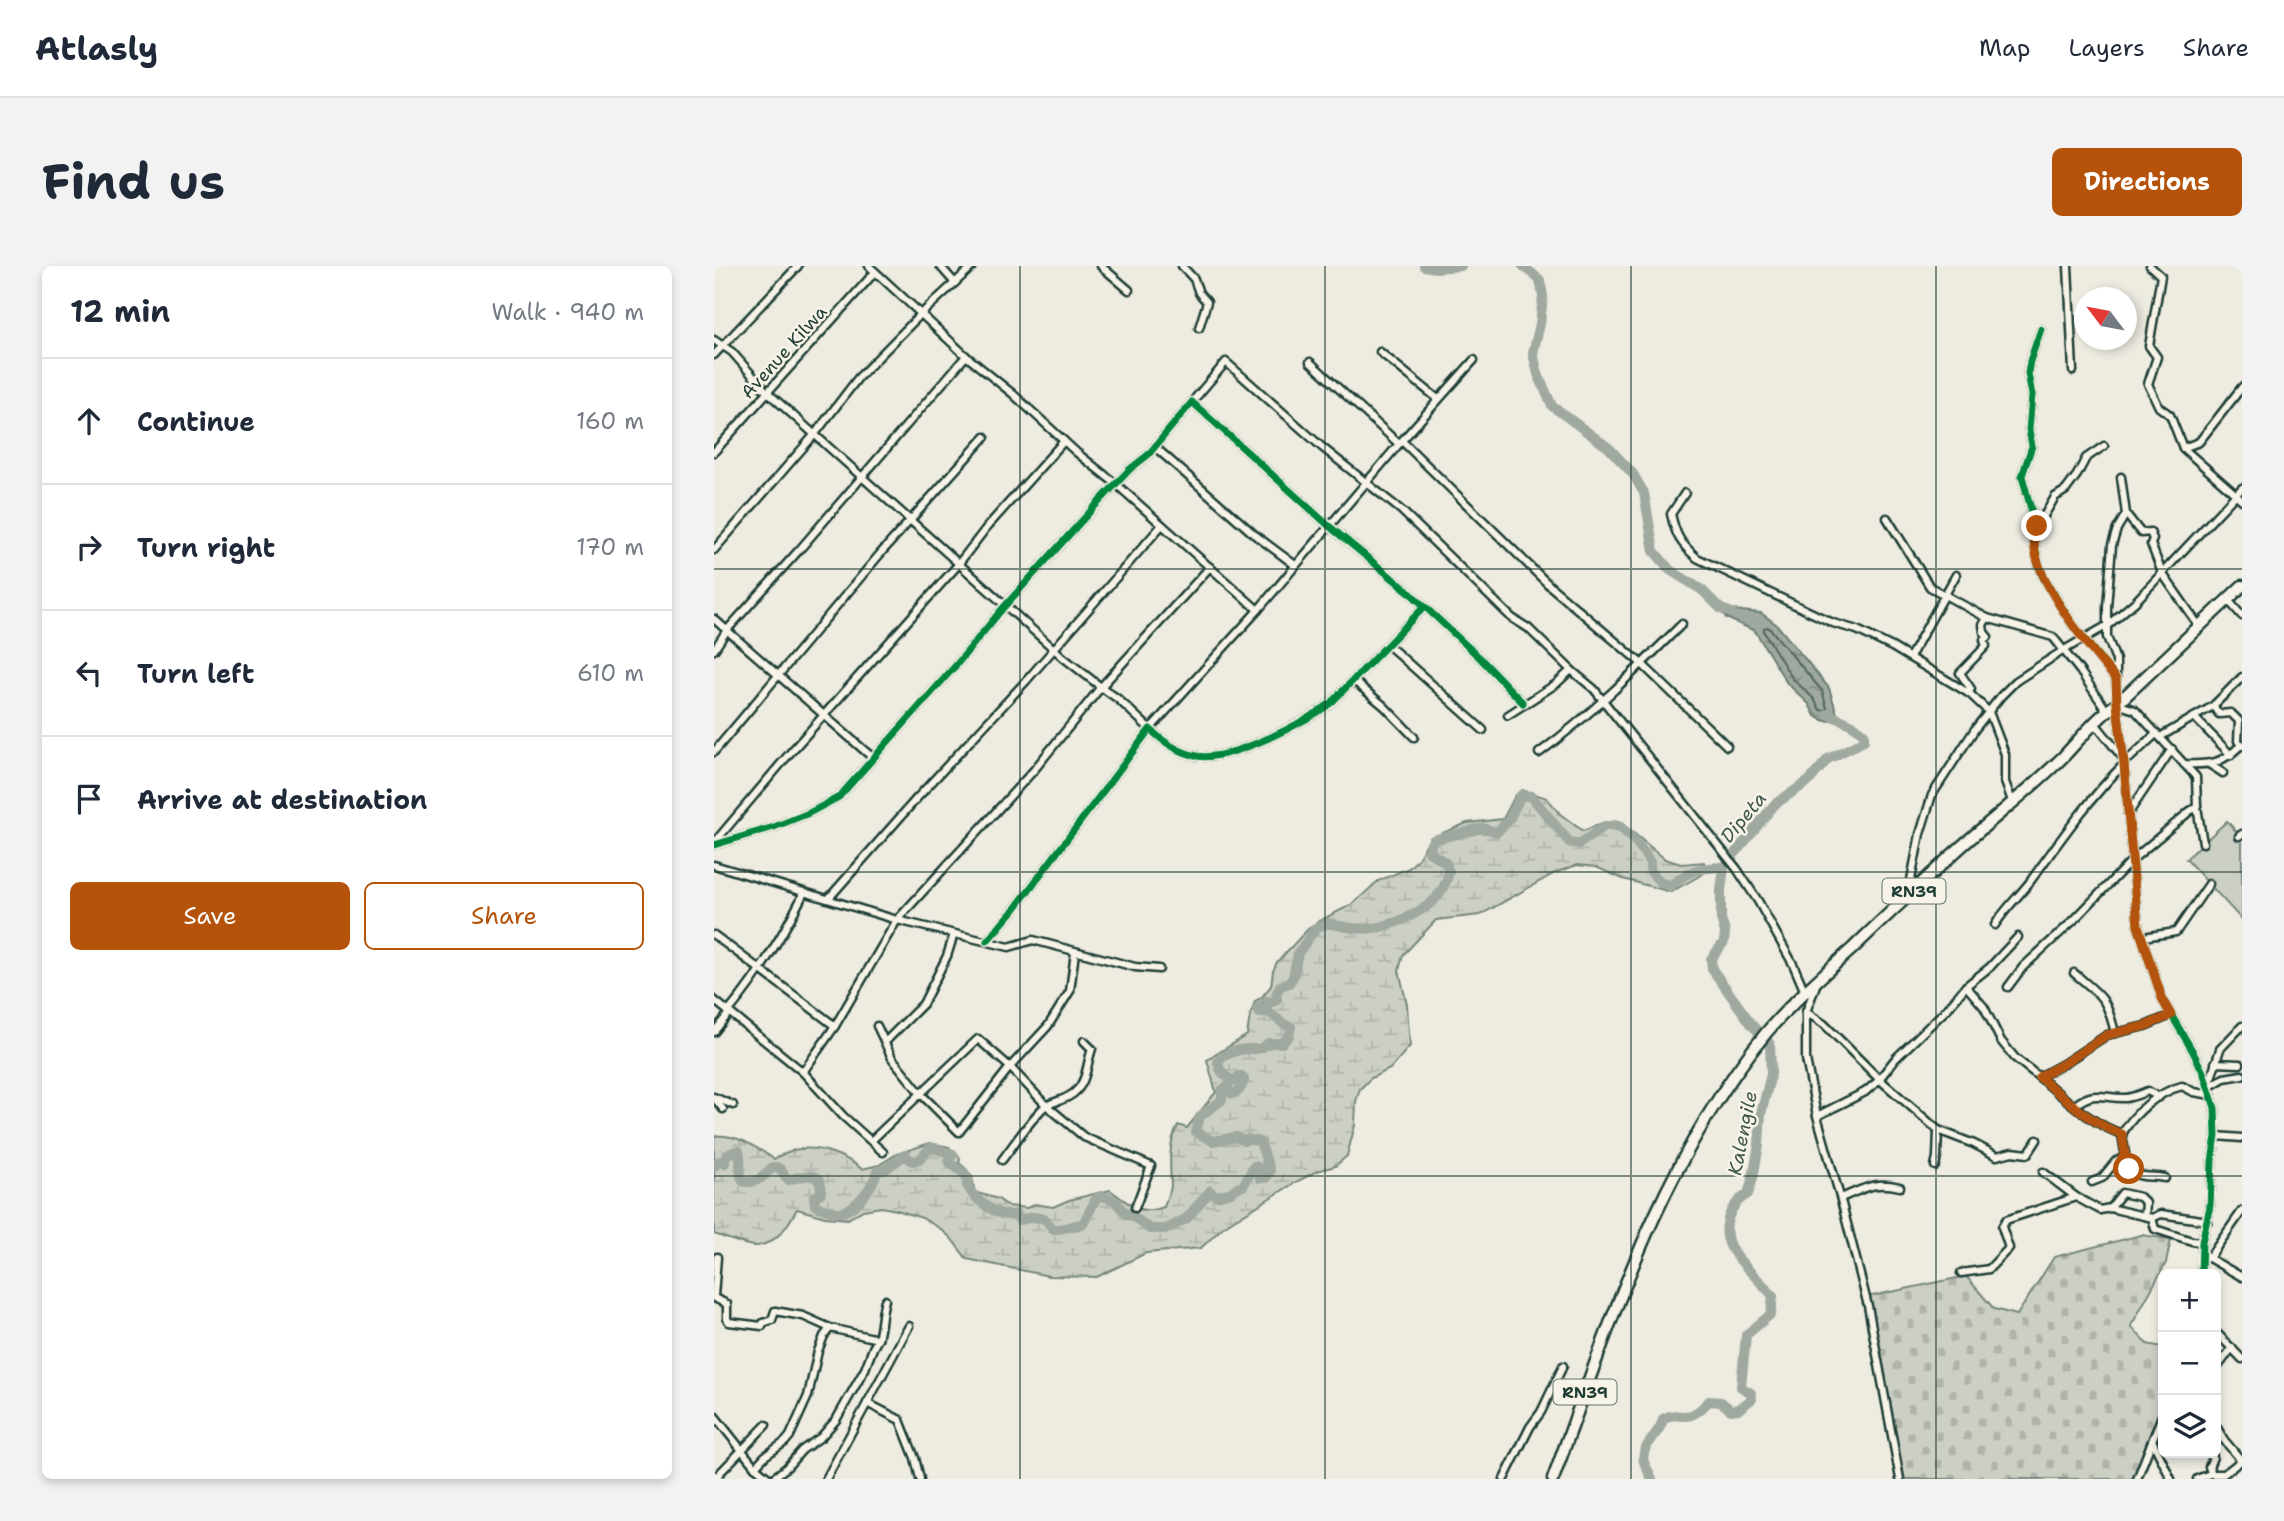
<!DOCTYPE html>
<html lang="en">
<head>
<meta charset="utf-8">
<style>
	:root { --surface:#fff; --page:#f2f2f3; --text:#1f2937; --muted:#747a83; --line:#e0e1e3; --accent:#b45309 }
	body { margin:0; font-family:"Shantell Sans",sans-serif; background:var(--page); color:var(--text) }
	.controls { position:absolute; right:21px; bottom:21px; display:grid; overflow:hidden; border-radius:10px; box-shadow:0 4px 10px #0003 }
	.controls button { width:63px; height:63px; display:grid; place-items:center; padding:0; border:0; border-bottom:2px solid var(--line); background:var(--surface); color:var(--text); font:35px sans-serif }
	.compass { position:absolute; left:1360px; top:21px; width:63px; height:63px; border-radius:50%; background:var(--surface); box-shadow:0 4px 10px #0003; rotate:302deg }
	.stop { position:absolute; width:21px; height:21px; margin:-16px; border:5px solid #b45309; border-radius:50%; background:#fff }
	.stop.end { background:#b45309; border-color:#fff; box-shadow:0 2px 7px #0008 }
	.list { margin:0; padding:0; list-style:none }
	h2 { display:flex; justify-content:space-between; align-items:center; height:91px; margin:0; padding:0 28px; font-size:30px }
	h2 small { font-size:23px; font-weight:400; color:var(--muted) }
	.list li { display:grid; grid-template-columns:46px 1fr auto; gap:21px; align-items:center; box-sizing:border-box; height:126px; padding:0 28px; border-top:2px solid var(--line) }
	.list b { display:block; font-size:26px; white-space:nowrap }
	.list em { font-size:23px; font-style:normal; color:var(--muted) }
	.actions { display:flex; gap:14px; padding:21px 28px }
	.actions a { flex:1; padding:16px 0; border:2px solid var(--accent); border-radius:10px; text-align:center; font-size:24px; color:var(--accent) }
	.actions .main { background:var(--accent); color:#fff }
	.icon { flex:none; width:38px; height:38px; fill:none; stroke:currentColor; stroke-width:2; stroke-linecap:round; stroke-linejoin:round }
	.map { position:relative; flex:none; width:1528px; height:1213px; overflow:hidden; border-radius:10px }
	header { display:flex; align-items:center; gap:42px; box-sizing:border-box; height:98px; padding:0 35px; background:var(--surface); border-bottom:2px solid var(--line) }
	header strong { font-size:33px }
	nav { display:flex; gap:38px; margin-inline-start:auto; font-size:24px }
	.intro { display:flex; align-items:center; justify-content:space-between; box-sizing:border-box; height:168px; padding:0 42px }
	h1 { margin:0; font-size:49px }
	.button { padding:18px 32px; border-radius:10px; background:var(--accent); color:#fff; font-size:24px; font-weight:700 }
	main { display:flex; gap:42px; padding:0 42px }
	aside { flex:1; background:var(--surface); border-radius:10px; box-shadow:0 4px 10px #0003 }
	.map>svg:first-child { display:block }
</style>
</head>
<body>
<header>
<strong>Atlasly</strong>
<nav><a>Map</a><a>Layers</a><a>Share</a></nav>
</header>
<div class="intro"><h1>Find us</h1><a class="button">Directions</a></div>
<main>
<aside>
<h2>12 min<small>Walk · 940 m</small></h2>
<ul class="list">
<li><svg class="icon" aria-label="ahead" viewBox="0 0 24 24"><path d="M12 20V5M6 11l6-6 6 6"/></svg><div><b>Continue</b></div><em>160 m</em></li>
<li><svg class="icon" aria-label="right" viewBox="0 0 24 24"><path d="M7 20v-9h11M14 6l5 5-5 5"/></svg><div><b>Turn right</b></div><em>170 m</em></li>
<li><svg class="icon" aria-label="left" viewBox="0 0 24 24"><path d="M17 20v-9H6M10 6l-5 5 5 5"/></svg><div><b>Turn left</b></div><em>610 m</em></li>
<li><svg class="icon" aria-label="arrive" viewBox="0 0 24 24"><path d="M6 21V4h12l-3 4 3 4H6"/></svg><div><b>Arrive at destination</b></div></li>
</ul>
<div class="actions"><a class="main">Save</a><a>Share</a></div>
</aside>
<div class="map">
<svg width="1528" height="1213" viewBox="0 0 1528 1213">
	<defs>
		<pattern id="wetland-marsh" width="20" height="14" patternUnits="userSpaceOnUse" patternTransform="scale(1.75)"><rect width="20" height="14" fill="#cccfc4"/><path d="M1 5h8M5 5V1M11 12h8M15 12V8" fill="none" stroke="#afb3a9"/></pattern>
		<pattern id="cemetery-stones" width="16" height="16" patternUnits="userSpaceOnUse" patternTransform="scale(1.75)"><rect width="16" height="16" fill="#cccfc4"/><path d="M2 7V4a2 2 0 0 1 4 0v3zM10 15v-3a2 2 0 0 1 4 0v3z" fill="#afb3a9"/></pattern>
		<pattern id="water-ripples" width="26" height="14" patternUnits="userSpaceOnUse" patternTransform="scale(1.75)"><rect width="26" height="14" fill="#9fa99f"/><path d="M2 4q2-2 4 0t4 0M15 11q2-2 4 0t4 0" fill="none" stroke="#818b82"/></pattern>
	</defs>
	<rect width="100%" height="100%" fill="#eeece1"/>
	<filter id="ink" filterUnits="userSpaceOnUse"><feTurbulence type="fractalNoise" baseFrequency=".0143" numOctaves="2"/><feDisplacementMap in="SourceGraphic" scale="14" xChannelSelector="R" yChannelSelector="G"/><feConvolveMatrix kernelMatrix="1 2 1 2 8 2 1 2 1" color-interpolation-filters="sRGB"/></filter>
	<g filter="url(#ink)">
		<!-- wetland -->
		<path fill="url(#wetland-marsh)" stroke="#76867c" stroke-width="2" d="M808,524L833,532L846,548L869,565L888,557L905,555L951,593L967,598L990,596L989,608L957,626L909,613L882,601L863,599L841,607L766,649L722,654L689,689L685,704L693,739L696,780L676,803L657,812L646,823L642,835L641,859L633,890L621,900L603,905L582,916L509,961L487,982L432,987L383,1011L335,1010L253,993L236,971L225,962L208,952L183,944L167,941L149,944L134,953L111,951L83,943C74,959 64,977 43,980C34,981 10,971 0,968V870C24,868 40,880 60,893C68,889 77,883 86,883C107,880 131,890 148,903L165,899L183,888L216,877L235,881L246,892L245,897C256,905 260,912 260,926L284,933L294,940L313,942L321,938L339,941L355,934L396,924C414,937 427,951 450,941C452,934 457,926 457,919C456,899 454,877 464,859L473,862L502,826L493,794L533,769L536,750L541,735L547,732L557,720L559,705L563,696L593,664L605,655L639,638L664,615L695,602L704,593L716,572L753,557L789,553L801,530Z"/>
		<!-- cemetery -->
		<polygon fill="url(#cemetery-stones)" stroke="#76867c" stroke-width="2" points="1427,969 1457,973 1452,997 1417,1060 1433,1078 1449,1081 1449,1137 1419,1213 1189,1213 1153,1031 1252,1010 1280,1043 1303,1049 1340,991"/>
		<!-- pitch -->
		<polygon fill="#cccfc4" stroke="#76867c" stroke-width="2" points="1513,555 1528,572 1528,654 1472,593"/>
		<!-- water -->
		<polygon fill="url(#water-ripples)" stroke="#6c7e74" stroke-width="2" points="1007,343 1047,347 1063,359 1115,422 1125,454 1111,455 1101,450 1095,438 1073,417 1041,365 1012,352"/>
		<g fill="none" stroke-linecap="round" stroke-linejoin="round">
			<!-- shore -->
			<polygon stroke="#52685f" stroke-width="2" points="1050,362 1054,361 1058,365 1108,425 1113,442 1112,445 1106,444 1100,433 1078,412 1050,366"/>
			<!-- river -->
			<g stroke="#9fa99f" stroke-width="10">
				<polyline points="710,0 722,2 747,0"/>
				<polyline points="809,0 826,14 829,30 826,58 819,87 824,108 838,140 895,182 919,208 930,227 940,285 956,304 988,324 1007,343 1018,347"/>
				<path d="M0,900L6,896L11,897C12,887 16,887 25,885C28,895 24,906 29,915C40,919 52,910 58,901C70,900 67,909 75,914C90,909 109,904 107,927L100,931L101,939C106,942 116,945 122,946C139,949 160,919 163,905L172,903L191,889L198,895L206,893L216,882H219L239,888L235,895C239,902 249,904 255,913L253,919C259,933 286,954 302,948L305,954L320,951L331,953L339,963C350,964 357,959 369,958L383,931L389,930L400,934L413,949L420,951L436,963H453L473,952L496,925L503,930L518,926L522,922L529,920L540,900L544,901L546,912H552L556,905L546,876L534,873L530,875L522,871L499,875L482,866L486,850L508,834V824L513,821L518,828C525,827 528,821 530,814L528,810H525L520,815C511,811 506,806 504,797L507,791C513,789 520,785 526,784C539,781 542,787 555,777H568L575,770L577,761C564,757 562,748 550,745L546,747L543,743L553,735L556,738L563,734L562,729L566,720L575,717L579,711L584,687L602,662L614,657C647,666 667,665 698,649C718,639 729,629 735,606L732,597L715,586L719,574L769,562L783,566L795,554L807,529L817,530L855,576L865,578L891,560H905L923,577L936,596V603L939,608L947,617L958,619C976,603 986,602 1010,601L1061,538L1095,515L1114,493L1150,475V468L1137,458L1114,448"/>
				<path d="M938,1213C936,1207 932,1202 930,1196C925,1180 947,1168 949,1153C964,1145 966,1153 977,1149C984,1147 990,1140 995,1135L1007,1136L1017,1144L1025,1143L1038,1133L1037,1127L1027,1121L1032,1069L1057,1048L1059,1030C1048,1016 1023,995 1016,980C1007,960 1016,938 1034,928L1039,912L1045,879L1047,848L1057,808L1056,778L1038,759L998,703L997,693L1010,676L1011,666L1007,653V624L1010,601"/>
			</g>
			<!-- minor casing -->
			<g stroke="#1f3d34" stroke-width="11">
				<g id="minor">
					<polyline points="226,0 241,17"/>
					<polyline points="259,0 207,48 252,90 299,128 362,186 402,218 544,344"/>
					<polyline points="387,0 415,24"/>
					<polyline points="468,0 480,13 485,27 493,36 485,62"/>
					<polyline points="1354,0 1359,105"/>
					<polyline points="1436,0 1447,10 1435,80 1443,91 1434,118 1445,141 1456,149 1469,182 1528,234"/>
					<polyline points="1327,63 1316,95 1314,107 1318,129 1315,164 1318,180 1308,210 1317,243 1316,255 1324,297 1329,311 1358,358 1402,413 1403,438 1410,498 1424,660 1449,735 1478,784 1489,806 1501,842 1502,870 1498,895 1496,940 1488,976 1487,1008"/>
					<polyline points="0,74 18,86 52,125 350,392 387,421 320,504 183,654 121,760 89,806"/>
					<polyline points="666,86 724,133"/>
					<polyline points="0,89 84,0"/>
					<polyline points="596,96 685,178"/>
					<polyline points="478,136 512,96 609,182 688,245 798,352 814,362 857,404"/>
					<polyline points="688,175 836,320 928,398 1013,480"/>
					<polyline points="441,181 541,269 581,299"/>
					<polyline points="1469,182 1485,176 1528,121"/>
					<polyline points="0,186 161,6"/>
					<polyline points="1407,211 1412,248 1427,267 1436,266 1439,273 1437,278 1448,307 1485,360"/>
					<path d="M971,227L957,248C962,270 966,277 983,292L1119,357L1143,364L1178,381L1256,428L1275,446L1291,488V516L1298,535"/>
					<polyline points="1173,252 1216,321 1273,352 1339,371 1366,405 1393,445"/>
					<polyline points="1320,267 1341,231 1352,224 1363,209 1372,192 1390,180"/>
					<polyline points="0,284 101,168 144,112 207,48 155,0"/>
					<polyline points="496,301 387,421 404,433 436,463 544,344 685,178 760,94"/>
					<polyline points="1514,334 1528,350"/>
					<polyline points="0,353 159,492"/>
					<polyline points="674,379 769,464"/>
					<polyline points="0,384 13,364 87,282 252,90"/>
					<polyline points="1196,391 1242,309"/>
					<polyline points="1402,413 1402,394 1393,371 1393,341 1398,279 1403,263 1412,248"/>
					<polyline points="640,415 670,440 700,471"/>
					<polyline points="1254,427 1257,423 1246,407 1272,380 1270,374 1274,371 1270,366 1269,359 1273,352"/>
					<polyline points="1403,438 1421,444 1482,511 1483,541 1489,577"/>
					<polyline points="1499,440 1505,448 1517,447 1525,455 1524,475 1528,480"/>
					<polyline points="794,449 842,418 857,404 880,423 1023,603 1044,635 1079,698 1091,726"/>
					<polyline points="1480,451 1517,489"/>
					<polyline points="1380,456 1409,492 1416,492 1443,467"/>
					<polyline points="1446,471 1499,440 1528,411"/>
					<polyline points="0,486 166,288 271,171"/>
					<path d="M825,487C877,449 922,404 968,358"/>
					<path d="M1470,498C1498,499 1508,498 1528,478"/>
					<polyline points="1495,498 1509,507"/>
					<polyline points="1414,548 1458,483"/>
					<polyline points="1525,570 1528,568"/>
					<polyline points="0,577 76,487 242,301 273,261 350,175"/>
					<polyline points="0,579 60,561 95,547 125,531 243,398 289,342 382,239 416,203 434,189 478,136 615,260 694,325 766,392 809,437"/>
					<polyline points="0,599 183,654 295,681 319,674 421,701 445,703"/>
					<polyline points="1194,629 1206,568 1218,529 1261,463 1287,430 1302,415 1350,384 1394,359 1422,335 1528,222"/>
					<polyline points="115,632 203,532 312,415 448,259"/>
					<path d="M1281,659C1290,644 1304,631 1315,617C1345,576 1374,534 1410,498"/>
					<polyline points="0,669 121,760"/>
					<polyline points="1429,671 1462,666 1495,618"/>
					<path d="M273,675L299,645L436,463C449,476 464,486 483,490C515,496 593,456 618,436L710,341"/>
					<path d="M1360,707C1388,731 1392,730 1401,767"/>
					<polyline points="1102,719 1092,746 1092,793 1103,850 1128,938 1154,1040 1186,1213"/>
					<polyline points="1252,720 1270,741 1287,775 1301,792 1325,811 1349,798 1393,769 1431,760 1457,749"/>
					<polyline points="1294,721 1309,701 1360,654 1418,594 1476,545 1483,541"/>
					<polyline points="0,734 89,806 129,850 169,886"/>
					<path d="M15,745C45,709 69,669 90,627"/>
					<polyline points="1092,746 1110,758 1165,813 1224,864 1223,891 1221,900"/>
					<polyline points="163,760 178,792 207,828 245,866 296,801 334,760 356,725 361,686"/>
					<polyline points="0,766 16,746"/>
					<polyline points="172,775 209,738 233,690 240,668"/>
					<polyline points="1501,797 1526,798"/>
					<path d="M1325,811C1350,831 1377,858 1408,868C1420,847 1444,826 1468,820L1480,826L1497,829"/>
					<polyline points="1495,819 1506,783 1528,760"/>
					<polyline points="1495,821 1510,812 1528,809"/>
					<polyline points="0,831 19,839"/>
					<polyline points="1,833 9,843"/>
					<path d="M1361,839C1382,823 1389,833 1412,832C1420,831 1426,828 1434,825L1445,831"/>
					<polyline points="1103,850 1151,826 1163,816 1182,792 1234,742 1252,720 1276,701 1304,671"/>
					<polyline points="1224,864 1260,878 1283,890 1298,886 1314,888 1323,874"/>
					<polyline points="1502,870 1528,872"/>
					<polyline points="158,874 264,773 296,801 332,839 370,871 437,900 421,942"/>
					<path d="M1408,893C1423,916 1428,908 1451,912"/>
					<path d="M288,894C301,877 314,857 329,842C337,835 354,835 363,824C373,814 373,796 378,783L370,775"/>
					<polyline points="1329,906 1362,931 1386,944 1396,942 1438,952 1441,963 1478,975 1488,976"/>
					<polyline points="1378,916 1388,912 1402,895 1408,893 1411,887 1408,868"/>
					<path d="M1127,932C1151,922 1160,915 1186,921"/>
					<polyline points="1396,942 1408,927 1426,931 1432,937 1431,950"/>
					<polyline points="1438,952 1447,948 1494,955"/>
					<polyline points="1493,991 1528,1011"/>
					<polyline points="1495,992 1528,945"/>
					<polyline points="1247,1007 1275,1003 1295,982 1288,961 1292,954 1362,931"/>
					<polyline points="0,1030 3,991"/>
					<path d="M0,1032L13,1038V1053L15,1056L48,1060L49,1057L58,1054L61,1045L89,1050L116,1062L164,1073C168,1059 167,1048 171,1034"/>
					<polyline points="1502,1066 1528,1093"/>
					<polyline points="1502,1103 1518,1082"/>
					<polyline points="153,1137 186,1154 201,1192 206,1213"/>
					<polyline points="0,1149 41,1201 56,1213"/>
					<polyline points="1502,1160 1510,1174 1527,1194"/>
					<polyline points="1439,1176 1457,1213"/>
					<polyline points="1498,1187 1499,1191 1495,1201 1498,1208"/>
					<polyline points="41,1201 51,1190 71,1176 76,1170 94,1130 104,1085 110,1070 116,1062"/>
					<polyline points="0,1213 52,1159"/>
					<polyline points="58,1213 73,1201 88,1184 107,1171 122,1154 151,1103 159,1082 164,1073"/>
					<polyline points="112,1213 195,1060"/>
					<polyline points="790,1213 816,1161 827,1146 849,1100"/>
					<polyline points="1423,1213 1449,1147"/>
					<polyline points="1483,1213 1496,1208 1510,1208 1528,1194"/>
				</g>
			</g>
			<!-- trunk casing -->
			<g stroke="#1f3d34" stroke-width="15">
				<path id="trunk" d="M839,1213C896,1059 946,896 1052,767C1078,736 1109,709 1139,682C1172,650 1206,619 1239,588C1275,555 1315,525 1350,490C1367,472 1382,452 1403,438L1528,320"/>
			</g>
			<!-- minor -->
			<use href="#minor" stroke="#f7f3e8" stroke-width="6"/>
			<!-- trunk -->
			<use href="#trunk" stroke="#f7f3e8" stroke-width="10"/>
			<!-- cycleway casing -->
			<g stroke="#f7f3e8" stroke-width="11">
				<g id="cycleway">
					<polyline points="1327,63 1316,95 1314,107 1318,129 1315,164 1318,180 1308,210 1317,243 1316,255 1324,297 1329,311 1358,358 1402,413 1403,438 1410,498 1424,660 1449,735 1478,784 1489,806 1501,842 1502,870 1498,895 1496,940 1488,976 1487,1008"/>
					<polyline points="0,579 60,561 95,547 125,531 243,398 289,342 382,239 416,203 434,189 478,136 615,260 694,325 766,392 809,437"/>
					<path d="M273,675L299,645L436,463C449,476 464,486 483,490C515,496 593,456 618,436L710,341"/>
				</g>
			</g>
			<!-- cycleway -->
			<use href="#cycleway" stroke="#00873e" stroke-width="7"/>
		</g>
	</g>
	<g fill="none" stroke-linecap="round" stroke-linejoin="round" filter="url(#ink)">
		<!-- route -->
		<path stroke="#b45309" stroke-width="9" d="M1323,260C1305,299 1377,384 1402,413L1403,438L1410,498L1424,660L1449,735L1457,749L1431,760L1393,769L1349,798L1325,811C1350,831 1377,858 1408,868L1411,887L1408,893L1415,903"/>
	</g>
	<!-- grid -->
	<path fill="none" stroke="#1f3d34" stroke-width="2" stroke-opacity="0.55" d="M306,0V1213M611,0V1213M917,0V1213M1222,0V1213M0,303H1528M0,606H1528M0,910H1528"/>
	<g text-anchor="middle" stroke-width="5" stroke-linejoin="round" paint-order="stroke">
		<!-- shield labels -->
		<g fill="#f7f3e8" stroke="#60746a" stroke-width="2">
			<rect x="1168.5" y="612.5" width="63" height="25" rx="5"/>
			<rect x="839.5" y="1113.5" width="63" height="25" rx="5"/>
		</g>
		<g font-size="16" font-weight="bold" fill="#1f3d34">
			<text x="1200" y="631">RN39</text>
			<text x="871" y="1132">RN39</text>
		</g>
		<!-- street labels -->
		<g font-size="18" fill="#1f3d34" stroke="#f7f3e8">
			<text transform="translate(70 86) rotate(-48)" y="6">Avenue Kilwa</text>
		</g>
		<!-- water labels -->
		<g font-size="19" font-style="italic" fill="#3f584f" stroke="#f7f3e8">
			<text transform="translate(1029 551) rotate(-50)" y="7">Dipeta</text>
			<text transform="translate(1028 867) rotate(-79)" y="7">Kalengile</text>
		</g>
	</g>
</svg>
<div class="controls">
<button>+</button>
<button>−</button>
<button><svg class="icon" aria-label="layers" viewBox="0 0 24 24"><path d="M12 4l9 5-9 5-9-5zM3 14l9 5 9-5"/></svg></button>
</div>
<svg class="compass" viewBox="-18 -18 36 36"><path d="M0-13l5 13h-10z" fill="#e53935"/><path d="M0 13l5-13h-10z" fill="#747a83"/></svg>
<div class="stop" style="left:1415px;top:903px"></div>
<div class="stop end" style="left:1323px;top:260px"></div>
</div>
</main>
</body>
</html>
